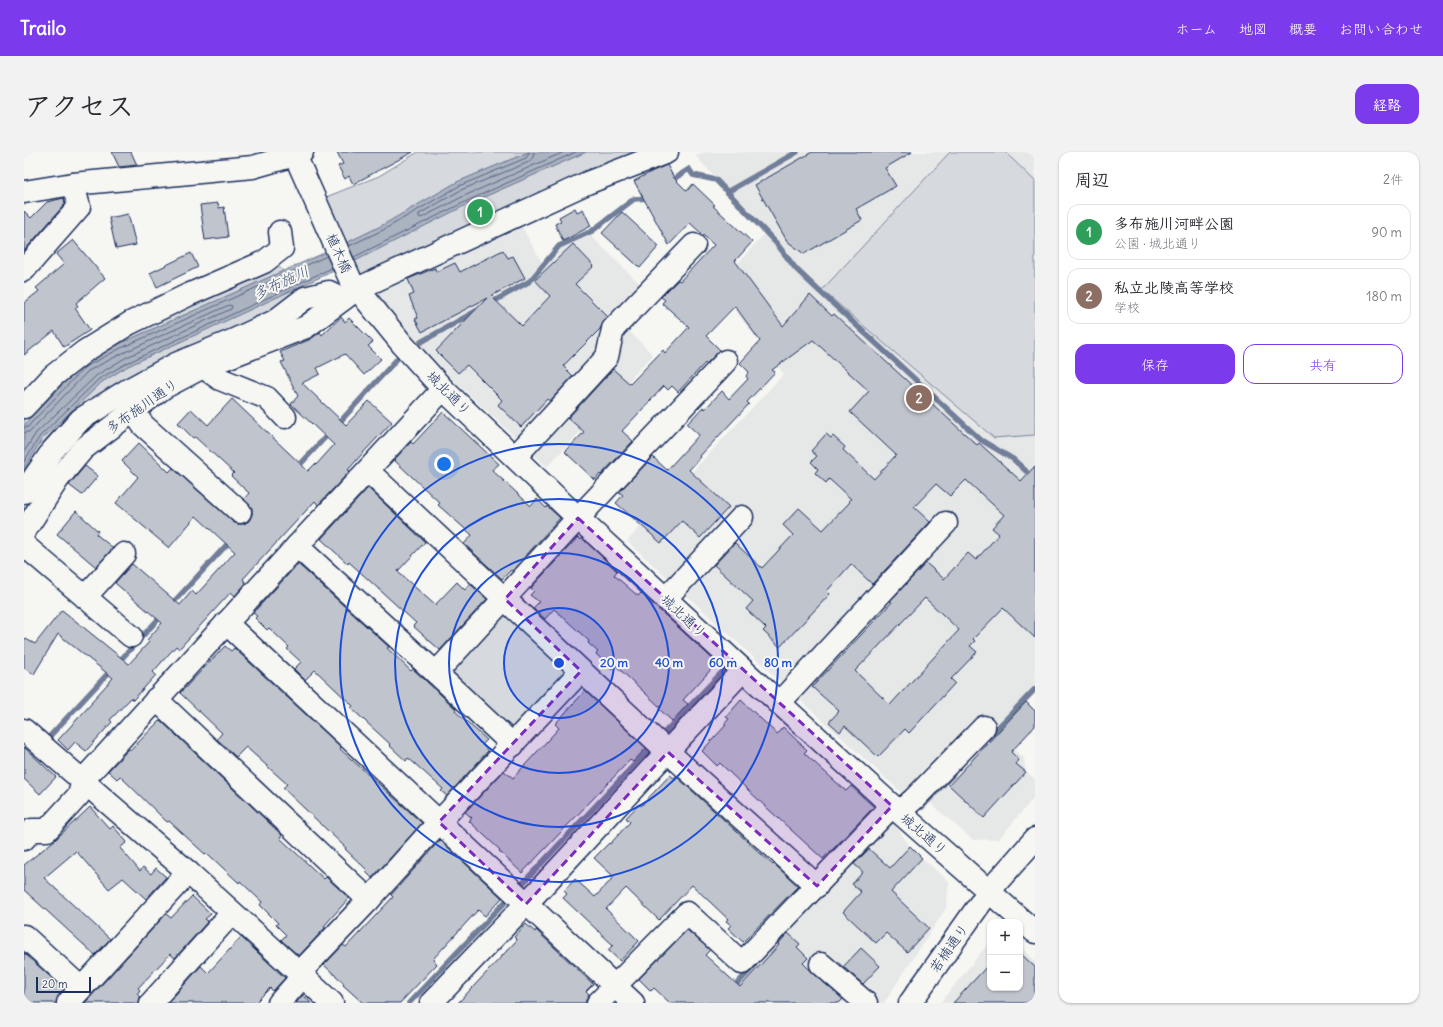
<!DOCTYPE html>
<html lang="ja">
<head>
<meta charset="utf-8">
<style>
	:root { --surface:#fff; --page:#f2f2f3; --text:#2b2b33; --muted:#7c7c81; --line:#e1e1e2; --accent:#7c3aed }
	body { margin:0; font-family:Delius,"Klee One",sans-serif; background:var(--page); color:var(--text) }
	.controls { position:absolute; right:12px; bottom:12px; display:grid; overflow:hidden; border-radius:8px; box-shadow:0 1px 3px #0004 }
	.controls button { width:36px; height:36px; display:grid; place-items:center; padding:0; border:0; border-bottom:1px solid var(--line); background:var(--surface); color:var(--text); font:20px sans-serif }
	.scale { position:absolute; left:12px; bottom:10px; width:55px; box-sizing:border-box; padding-left:4px; border:2px solid #1b2f5e; border-top:0; font-size:11px; line-height:14px; white-space:nowrap; color:#1b2f5e; -webkit-text-stroke:3px #f6f6f2; paint-order:stroke }
	.you { position:absolute; left:420px; top:312px; width:14px; height:14px; margin:-10px; border:3px solid #fff; border-radius:50%; background:#1a73e8; box-shadow:0 0 0 6px #1a73e833 }
	.badge { display:grid; place-items:center; width:26px; height:26px; border-radius:50%; background:var(--accent); color:#fff; font-size:13px; font-weight:700 }
	.pin { position:absolute; translate:-50% -50%; border:2px solid #fff; box-shadow:0 1px 4px #0006 }
	.list { margin:0; padding:0; list-style:none }
	h2 { display:flex; justify-content:space-between; align-items:center; height:52px; margin:0; padding:0 16px; font-size:17px }
	h2 small { font-size:13px; font-weight:400; color:var(--muted) }
	.list li { display:grid; grid-template-columns:26px 1fr auto; gap:12px; align-items:center; box-sizing:border-box; height:56px; margin:0 8px 8px; padding:0 8px; border:1px solid var(--line); border-radius:12px }
	.list b { display:block; font-size:15px; white-space:nowrap }
	.list p { margin:0; font-size:13px; white-space:nowrap; color:var(--muted) }
	.list em { font-size:13px; font-style:normal; color:var(--muted) }
	.actions { display:flex; gap:8px; padding:12px 16px }
	.actions a { flex:1; padding:9px 0; border:1px solid var(--accent); border-radius:12px; text-align:center; font-size:14px; color:var(--accent) }
	.actions .main { background:var(--accent); color:#fff }
	.map { position:relative; flex:none; width:1011px; height:851px; overflow:hidden; border-radius:12px }
	header { display:flex; align-items:center; gap:24px; box-sizing:border-box; height:56px; padding:0 20px; background:var(--accent); color:#fff }
	header strong { font-size:19px }
	nav { display:flex; gap:22px; margin-inline-start:auto; font-size:14px }
	.intro { display:flex; align-items:center; justify-content:space-between; box-sizing:border-box; height:96px; padding:0 24px }
	h1 { margin:0; font-size:28px }
	.button { padding:10px 18px; border-radius:12px; background:var(--accent); color:#fff; font-size:14px; font-weight:700 }
	main { display:flex; gap:24px; padding:0 24px }
	aside { flex:1; background:var(--surface); border-radius:12px; box-shadow:0 1px 3px #0004 }
	.map>svg:first-child { display:block }
</style>
</head>
<body>
<header>
<strong>Trailo</strong>
<nav><a>ホーム</a><a>地図</a><a>概要</a><a>お問い合わせ</a></nav>
</header>
<div class="intro"><h1>アクセス</h1><a class="button">経路</a></div>
<main>
<div class="map">
<svg width="1011" height="851" viewBox="0 0 1011 851">
	<rect width="100%" height="100%" fill="#f6f6f2"/>
	<filter id="ink" filterUnits="userSpaceOnUse"><feTurbulence type="fractalNoise" baseFrequency=".025" numOctaves="2"/><feDisplacementMap in="SourceGraphic" scale="8" xChannelSelector="R" yChannelSelector="G"/><feConvolveMatrix kernelMatrix="1 2 1 2 8 2 1 2 1" color-interpolation-filters="sRGB"/></filter>
	<g filter="url(#ink)">
		<!-- built -->
		<g fill="#e6e7e7">
			<polygon points="681,0 1011,0 1011,537 970,579 1000,606 1001,618 1011,627 1011,644 975,687 949,688 904,649 891,653 603,389 760,222 693,135 741,81 672,4"/>
			<polygon points="494,68 520,114 537,95 566,83 621,137 593,167 629,203 523,315 427,226 391,190 351,144 351,136"/>
			<polygon points="866,665 887,696 925,730 922,756 860,851 692,851"/>
			<polygon points="965,791 966,791 966,836 996,836 996,794 1011,810 1011,851 916,851"/>
		</g>
		<!-- green -->
		<g fill="#d6d9dd" stroke="#78849e">
			<polygon points="394,0 505,0 433,30 357,74 318,93 297,47 355,24"/>
			<polygon points="562,0 619,0 335,127 325,112 444,52"/>
			<polygon points="926,0 981,0 1011,29 1011,283 970,286 798,138"/>
			<polygon points="239,99 259,119 95,192 59,212 5,267 0,275 0,245"/>
			<polygon points="277,134 295,152 266,173 151,218 0,367 0,317 18,287 78,230 104,214"/>
			<polygon points="481,454 549,518 487,584 419,521"/>
		</g>
		<!-- water -->
		<polygon fill="#abb2c0" stroke="#717e99" points="505,0 562,0 444,52 325,112 104,214 78,230 18,287 0,317 0,275 5,267 59,212 95,192 318,93 357,74 433,30"/>
		<g fill="none" stroke-linecap="round" stroke-linejoin="round">
			<!-- shore -->
			<g stroke="#556385" stroke-width="1">
				<polyline points="510,0 509,5 505,10 437,38 395,62 395,65 397,66 440,44 540,0"/>
				<polyline points="325,94 359,78 435,34 502,6 504,3 505,0"/>
				<polyline points="330,105 443,49 552,0"/>
				<polyline points="0,276 4,275 8,270 61,215 97,196 303,104"/>
				<polyline points="0,281 7,279 12,273 64,219 99,201 205,153 208,154 207,157 101,206 73,223 12,281 0,300"/>
				<polyline points="0,310 16,284 75,227 103,211 308,116"/>
			</g>
			<!-- stream -->
			<g stroke="#717e99" stroke-width="5.5">
				<polyline points="648,32 651,26 665,17 669,23 692,28 753,92 772,117 793,137 957,288 989,307 1002,319"/>
				<polyline points="703,40 773,0"/>
				<polyline points="465,152 506,129 535,94 568,79 610,47 627,46"/>
				<polyline points="397,190 454,158"/>
				<polyline points="313,273 373,207"/>
				<polyline points="272,317 307,279"/>
				<polyline points="146,454 208,387"/>
				<polyline points="639,582 703,515"/>
				<polyline points="25,585 139,462"/>
				<polyline points="964,586 1011,537"/>
				<polyline points="898,655 929,622"/>
				<polyline points="498,732 627,595"/>
				<polyline points="708,837 730,814"/>
				<polyline points="385,851 484,747"/>
			</g>
		</g>
		<!-- building -->
		<g fill="#c0c4cd" stroke="#1b2f5e" fill-rule="evenodd">
			<polygon points="88,0 107,0 113,13 95,15"/>
			<polygon points="313,0 389,0 329,32 325,24 321,27 314,14 319,12"/>
			<polygon points="788,0 888,0 861,16 872,34 832,57 838,68 780,102 763,89 731,33"/>
			<path d="M643,13L650,26L663,39L669,32L691,53L689,54L728,90L711,109L759,174L786,143L808,164L810,162L953,293L955,291L997,329L1011,314V486L979,456L949,487L951,489L946,494L953,500L927,527L931,531L885,581L881,577L854,605L821,574L816,580L805,570L815,559L788,535L868,450L866,449L902,411L920,427L944,401L952,408L975,382L968,376L980,363L942,328L926,344L912,332L890,355L906,370L848,432L827,412L803,439L806,442L756,495L739,479L742,476L722,457L729,449L690,413L711,391L738,416L769,383L759,373L775,356L799,378L826,350L824,349L827,347L805,327L802,331L791,321L794,317L787,310L793,304L787,299L802,282L807,286L809,284L821,295L819,298L850,327L872,303L826,260L845,239L789,188L748,218L751,220L723,250L725,252L676,304L677,305L665,318L705,355L676,386L658,369L637,391L592,351L599,343L595,340L629,305L643,318L675,283L663,272L679,255L681,257L698,239L705,247L724,227L722,224L725,220L716,211L736,189L711,154L682,184L696,198L682,212L681,211L654,240L648,234L644,238L640,234L598,279L609,289L577,323L576,322L571,328L541,300L560,280L544,266L589,217L606,232L639,198L641,201L665,175L638,151L641,148L637,145L654,128L656,129L690,93L666,71L645,93L610,29L629,19ZM901,446L935,478L866,553L831,519Z"/>
			<polygon points="40,46 41,52 0,99 0,59 7,66 23,50"/>
			<polygon points="194,51 195,56 200,55 204,85 181,88 176,53"/>
			<polygon points="551,56 553,60 559,57 567,74 539,89 531,72 537,69 535,65"/>
			<polygon points="598,60 635,94 616,116 578,81"/>
			<polygon points="104,62 112,93 92,97 85,66"/>
			<polygon points="49,88 81,126 52,151 54,154 51,156 66,178 40,195 30,179 0,203 0,151 15,139 12,136 40,112 32,102"/>
			<polygon points="549,92 570,114 551,132 584,165 580,169 576,177 539,214 549,224 526,249 523,247 497,275 474,253 478,248 443,213 434,221 412,199 463,146 398,180 391,167 394,166 385,144 390,142 384,127 411,116 412,120 431,111 436,120 479,98 484,106 489,104 501,126 467,144 498,174 526,144 511,128"/>
			<polygon points="167,101 174,115 133,135 126,121"/>
			<polygon points="317,165 321,170 325,166 349,190 344,194 357,207 340,223 321,202 293,216 296,222 278,231 322,273 345,249 368,270 338,302 324,318 326,319 294,353 291,349 219,427 222,431 211,444 207,440 155,497 152,494 129,520 132,523 109,548 107,546 86,568 88,570 62,599 51,590 44,598 34,588 68,551 67,550 89,526 34,482 10,522 0,516 0,486 11,492 38,458 105,512 125,490 123,488 138,471 91,431 108,412 156,453 168,439 172,443 211,400 172,364 145,396 92,351 114,325 98,309 115,291 145,320 149,316 208,369 214,372 220,372 225,369 228,363 228,356 220,347 225,341 207,324 210,321 171,285 169,286 154,271 167,257 184,273 208,247 284,319 291,312 292,313 310,293 267,252 274,244 257,210 261,209 256,200 287,187 296,180 298,183"/>
			<polygon points="419,260 475,312 468,318 507,354 513,347 522,356 523,354 536,366 488,419 487,418 478,427 440,392 448,383 414,353 416,351 370,308 387,290 389,292"/>
			<polygon points="61,314 74,324 58,343 45,333"/>
			<polygon points="344,336 401,390 374,419 375,421 411,453 433,430 441,438 446,432 463,447 416,498 389,474 392,471 325,410 324,412 297,387"/>
			<polygon points="52,359 74,379 72,382 89,396 72,415 33,382"/>
			<polygon points="554,385 557,388 558,386 593,419 590,423 614,444 617,441 693,511 659,548 664,552 648,569 635,557 636,555 591,513 588,517 572,502 574,500 564,491 565,489 530,457 521,467 509,456 515,450 506,443 510,439 507,436"/>
			<polygon points="274,412 365,495 363,496 387,519 389,517 401,528 432,557 431,559 463,588 458,593 464,599 423,644 417,639 419,637 390,611 384,606 382,609 365,593 366,592 327,556 329,554 291,518 281,528 270,517 277,510 263,497 265,495 245,476 243,478 231,466 233,464 229,461"/>
			<polygon points="201,494 207,499 210,496 317,595 316,597 398,671 348,726 342,720 343,718 321,697 322,696 259,636 263,632 222,595 212,605 193,587 198,581 156,541"/>
			<polygon points="561,539 622,596 609,610 606,608 498,721 475,699 476,698 445,669 448,666 441,660 480,619 489,626 535,576 531,572"/>
			<polygon points="717,548 753,582 759,575 783,598 780,601 822,639 827,634 850,655 806,700 805,700 799,707 743,656 703,618 696,611 693,614 678,599 702,573 700,572 705,567 702,565"/>
			<polygon points="1002,550 1011,559 1011,574 987,600 995,608 992,612 1002,620 960,666 925,633"/>
			<polygon points="136,568 258,683 256,686 300,727 302,725 325,746 300,774 301,776 275,804 257,788 262,783 252,773 254,771 236,753 238,750 216,729 215,731 183,701 182,703 145,669 143,670 96,624 93,627 84,619 105,597 107,598"/>
			<polygon points="0,595 32,625 16,642 0,627"/>
			<polygon points="646,623 650,626 652,624 749,713 750,712 774,734 719,790 704,776 707,773 702,769 704,767 668,733 635,768 602,736 582,757 615,789 596,809 584,798 589,793 539,746 543,742 540,739 551,727 571,745 590,725 570,706 585,691 586,692 606,670 602,666 615,652 617,654"/>
			<polygon points="66,655 86,677 89,674 103,690 96,696 116,719 119,715 127,722 132,716 142,725 122,747 99,726 85,737 52,699 20,726 86,787 71,803 0,738 0,713 32,687"/>
			<polygon points="416,688 478,746 461,764 454,758 409,807 413,812 376,851 339,851 319,833 320,831 300,813 319,793 322,795 369,745 367,743"/>
			<polygon points="886,694 898,706 867,740 905,776 883,800 862,781 852,791 819,760 837,740 828,732 839,720 830,712 845,697 866,716"/>
			<polygon points="168,744 187,762 181,767 184,769 151,806 146,802 114,836 116,838 113,842 116,845 115,851 61,851 142,762 147,766"/>
			<polygon points="502,772 511,780 512,778 569,832 562,839 565,842 562,847 562,851 434,851 493,788 490,785"/>
			<polygon points="663,778 686,798 681,803 716,835 755,793 754,792 764,781 776,792 773,795 784,806 779,811 789,821 819,847 815,851 646,851 630,836 627,839 615,827"/>
			<polygon points="217,785 261,826 249,839 246,836 231,851 144,851 177,814 184,821"/>
			<polygon points="837,796 856,814 839,832 819,815"/>
			<polygon points="0,801 40,837 35,843 32,851 0,851"/>
			<polygon points="996,801 1011,815 1011,844 1004,851 929,851 966,811 966,836 996,836"/>
			<polygon points="279,843 287,851 272,851"/>
		</g>
		<g fill="none" stroke-linecap="round" stroke-linejoin="round">
			<!-- minor casing -->
			<g stroke="#1b2f5e" stroke-width="25">
				<g id="minor">
					<polyline points="271,3 327,129 379,193 419,237 554,366 719,518 875,660 1011,780"/>
					<polyline points="0,40 49,32 229,15 271,3 278,0"/>
					<polyline points="0,118 55,55 49,32"/>
					<polyline points="179,215 196,227 243,246 261,265"/>
					<polyline points="0,255 29,224 61,199 106,171 164,143 240,110 258,96 256,80"/>
					<polyline points="109,259 119,273 216,360"/>
					<polyline points="491,305 583,205 589,177 670,93"/>
					<polyline points="344,319 644,600 793,734"/>
					<polyline points="0,340 29,298 57,267 102,239 152,212 210,188 251,169 281,146 305,140 319,147"/>
					<polyline points="0,380 34,327 59,297 139,236 179,215 282,175 333,137 563,31 643,0"/>
					<polyline points="0,393 107,484"/>
					<polyline points="273,394 412,521 489,593"/>
					<polyline points="61,445 100,402"/>
					<polyline points="641,447 718,365"/>
					<polyline points="202,471 609,851"/>
					<polyline points="412,521 554,366 702,209"/>
					<polyline points="132,547 345,748"/>
					<polyline points="755,551 922,371"/>
					<polyline points="0,578 164,720 308,851"/>
					<polyline points="875,660 890,647 960,575"/>
					<polyline points="0,687 8,678 23,678 55,643 59,628 273,394 419,237"/>
					<polyline points="0,784 57,836"/>
					<polyline points="797,812 842,851"/>
					<polyline points="44,851 164,720"/>
					<polyline points="127,851 208,761"/>
					<polyline points="255,851 271,833 283,813 345,748 415,670 557,519"/>
					<polyline points="407,851 502,752 719,518"/>
					<polyline points="574,851 663,761 718,811 868,654"/>
					<polyline points="886,851 965,739 1011,687"/>
				</g>
			</g>
			<!-- minor -->
			<use href="#minor" stroke="#f6f6f2" stroke-width="22"/>
		</g>
	</g>
	<!-- marked area -->
	<path fill="#7b2cbf" fill-opacity="0.2" stroke="#7b2cbf" stroke-width="3" stroke-dasharray="8 5" stroke-linejoin="round" d="M554,366L868,654L793,734L644,600L502,752L415,670L557,519L481,447Z"/>
	<!-- distance rings -->
	<circle cx="535" cy="511" r="55" fill="#1d4ed8" fill-opacity=".12"/>
	<g fill="none" stroke="#1d4ed8" stroke-width="2">
		<circle cx="535" cy="511" r="55"/>
		<circle cx="535" cy="511" r="110"/>
		<circle cx="535" cy="511" r="164"/>
		<circle cx="535" cy="511" r="219"/>
	</g>
	<g text-anchor="middle" stroke-width="4" stroke-linejoin="round" paint-order="stroke">
		<!-- street labels -->
		<g font-size="14" fill="#1b2f5e" stroke="#f6f6f2">
			<text transform="translate(315 101) rotate(66)" y="5">植木橋</text>
			<text transform="translate(425 241) rotate(45)" y="5">城北通り</text>
			<text transform="translate(118 254) rotate(-35)" y="5">多布施川通り</text>
			<text transform="translate(660 464) rotate(43)" y="5">城北通り</text>
			<text transform="translate(900 682) rotate(41)" y="5">城北通り</text>
			<text transform="translate(925 796) rotate(-55)" y="5">若楠通り</text>
		</g>
		<!-- water labels -->
		<g font-size="15" font-style="italic" fill="#46567b" stroke="#f6f6f2">
			<text transform="translate(257 131) rotate(-25)" y="5">多布施川</text>
		</g>
	</g>
	<circle cx="535" cy="511" r="6" fill="#1d4ed8" stroke="#f6f6f2" stroke-width="2"/>
	<g font-size="12" text-anchor="middle" font-weight="bold" fill="#1d4ed8" stroke="#f6f6f2" stroke-width="4" stroke-linejoin="round" paint-order="stroke">
		<text x="590" y="515">20 m</text>
		<text x="645" y="515">40 m</text>
		<text x="699" y="515">60 m</text>
		<text x="754" y="515">80 m</text>
	</g>
</svg>
<div class="controls">
<button>+</button>
<button>−</button>
</div>
<div class="scale">20 m</div>
<div class="you"></div>
<div class="pin badge" style="left:456px;top:60px;background:#2e9e5b">1</div>
<div class="pin badge" style="left:895px;top:246px;background:#8d6e63">2</div>
</div>
<aside>
<h2>周辺<small>2件</small></h2>
<ul class="list">
<li><span class="badge" style="background:#2e9e5b">1</span><div><b>多布施川河畔公園</b><p>公園 · 城北通り</p></div><em>90 m</em></li>
<li><span class="badge" style="background:#8d6e63">2</span><div><b>私立北陵高等学校</b><p>学校</p></div><em>180 m</em></li>
</ul>
<div class="actions"><a class="main">保存</a><a>共有</a></div>
</aside>
</main>
</body>
</html>
